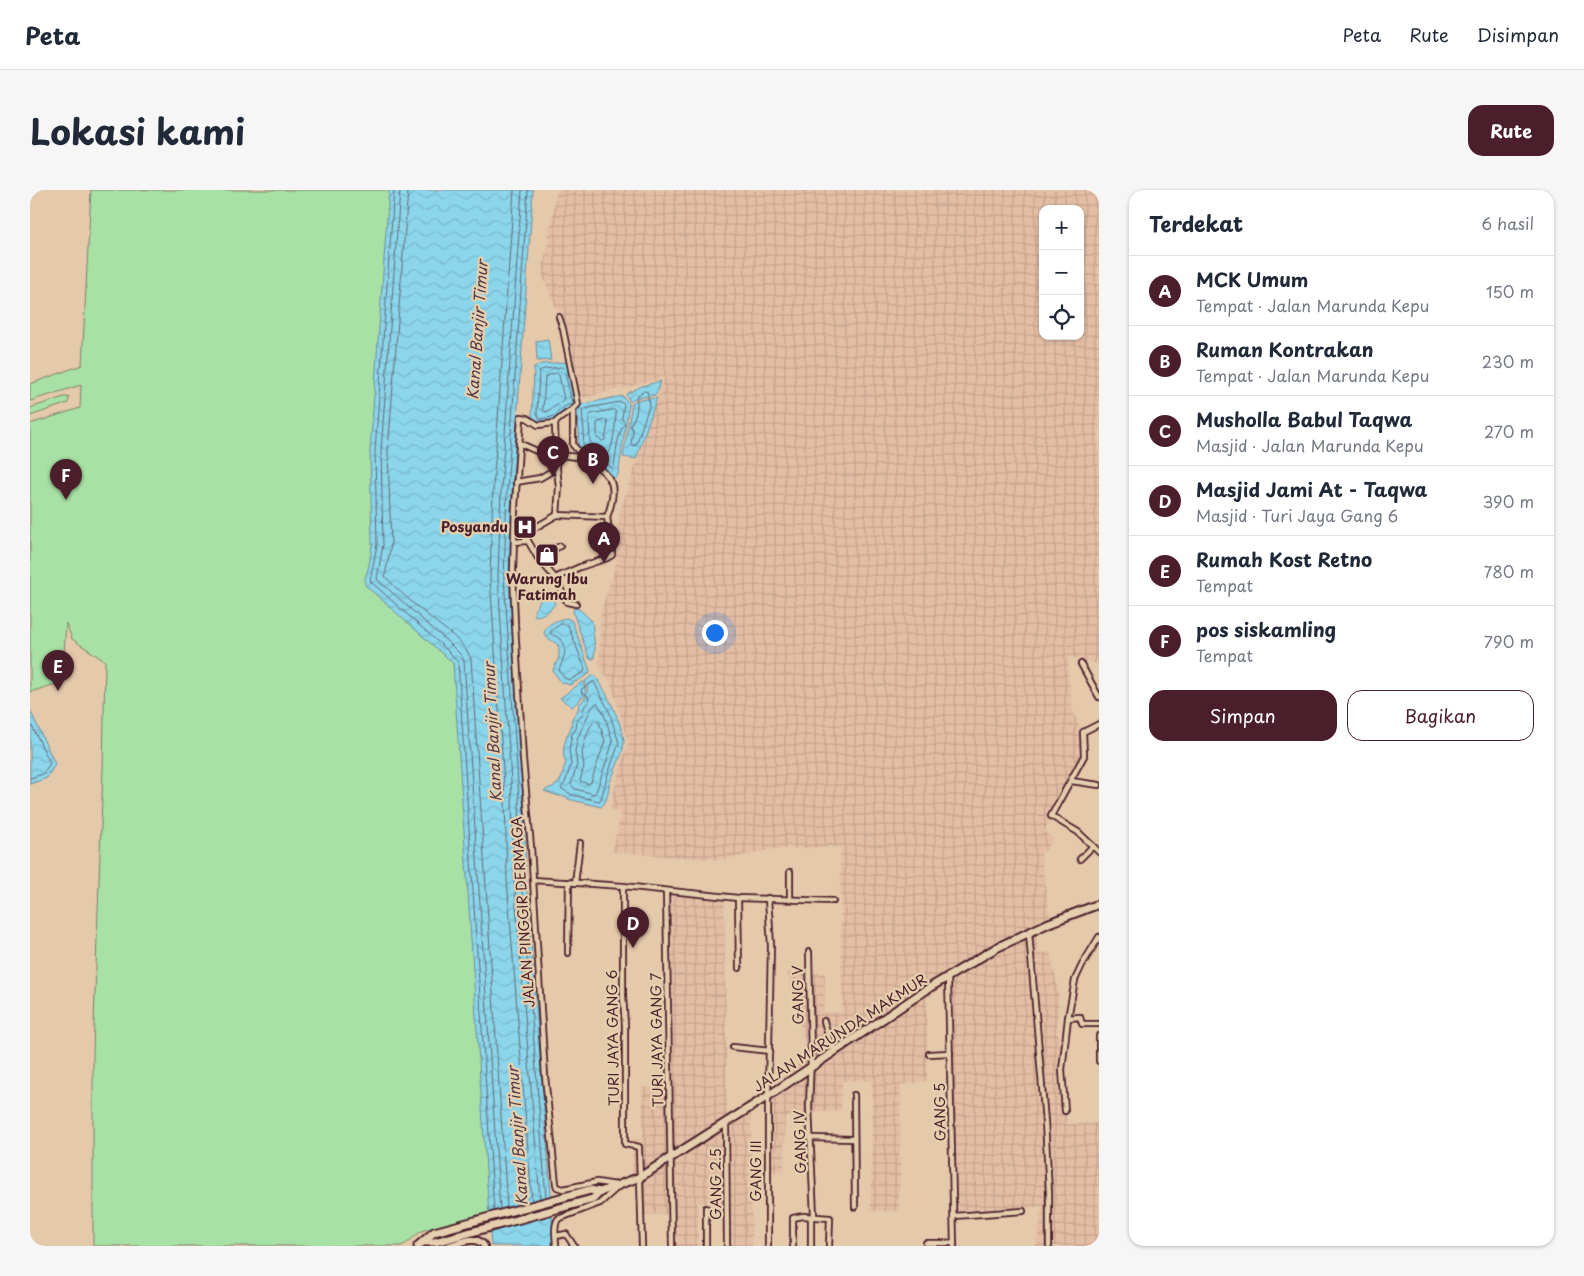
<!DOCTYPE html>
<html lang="id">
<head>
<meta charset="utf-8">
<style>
	:root { --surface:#fff; --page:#f6f6f7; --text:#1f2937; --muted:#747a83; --line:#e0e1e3; --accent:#4a1f2b }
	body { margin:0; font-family:"Playpen Sans",sans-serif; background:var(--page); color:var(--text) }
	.controls { position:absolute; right:15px; top:15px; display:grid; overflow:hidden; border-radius:10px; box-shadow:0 1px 4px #0004 }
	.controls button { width:45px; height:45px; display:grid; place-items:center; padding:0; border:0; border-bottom:1px solid var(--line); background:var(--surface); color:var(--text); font:25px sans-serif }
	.you { position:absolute; left:684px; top:442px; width:18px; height:18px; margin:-12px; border:4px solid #fff; border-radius:50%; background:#1a73e8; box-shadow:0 0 0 8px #1a73e833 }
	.badge { display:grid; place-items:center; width:32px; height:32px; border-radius:50%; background:var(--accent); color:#fff; font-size:16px; font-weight:700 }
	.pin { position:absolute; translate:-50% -41px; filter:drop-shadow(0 1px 2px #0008) }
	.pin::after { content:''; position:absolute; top:26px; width:18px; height:15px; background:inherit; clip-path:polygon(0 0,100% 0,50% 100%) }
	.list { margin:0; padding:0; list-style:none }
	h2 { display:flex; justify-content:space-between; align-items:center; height:65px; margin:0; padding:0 20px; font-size:21px }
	h2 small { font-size:16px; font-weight:400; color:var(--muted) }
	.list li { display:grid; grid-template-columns:32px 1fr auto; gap:15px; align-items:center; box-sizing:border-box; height:70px; padding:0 20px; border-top:1px solid var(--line) }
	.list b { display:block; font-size:19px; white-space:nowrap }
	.list p { margin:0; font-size:16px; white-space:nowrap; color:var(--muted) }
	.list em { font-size:16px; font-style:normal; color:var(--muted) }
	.actions { display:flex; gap:10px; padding:15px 20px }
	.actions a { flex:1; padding:11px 0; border:1px solid var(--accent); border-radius:15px; text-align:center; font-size:18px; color:var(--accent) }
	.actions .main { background:var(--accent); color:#fff }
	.icon { flex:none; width:28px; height:28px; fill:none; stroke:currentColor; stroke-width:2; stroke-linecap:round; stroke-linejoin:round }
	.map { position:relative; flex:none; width:1069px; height:1056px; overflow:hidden; border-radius:15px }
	header { display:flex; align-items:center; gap:30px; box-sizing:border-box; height:70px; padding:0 25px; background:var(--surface); border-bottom:1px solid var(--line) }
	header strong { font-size:24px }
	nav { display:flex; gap:28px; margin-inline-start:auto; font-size:18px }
	.intro { display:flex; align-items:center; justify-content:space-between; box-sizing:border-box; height:120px; padding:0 30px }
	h1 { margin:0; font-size:35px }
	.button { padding:12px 22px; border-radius:15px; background:var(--accent); color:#fff; font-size:18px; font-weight:700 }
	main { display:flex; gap:30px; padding:0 30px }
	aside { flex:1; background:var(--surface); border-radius:15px; box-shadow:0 1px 4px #0004 }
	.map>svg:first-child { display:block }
</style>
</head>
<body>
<header>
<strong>Peta</strong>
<nav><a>Peta</a><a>Rute</a><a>Disimpan</a></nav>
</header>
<div class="intro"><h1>Lokasi kami</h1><a class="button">Rute</a></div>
<main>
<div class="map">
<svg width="1069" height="1056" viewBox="0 0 1069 1056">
	<defs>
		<pattern id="industrial-grid" width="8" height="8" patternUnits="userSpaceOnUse" patternTransform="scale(1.25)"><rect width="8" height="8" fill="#e3bea5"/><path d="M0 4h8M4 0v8" fill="none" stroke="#c4a38e"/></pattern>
		<pattern id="water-waves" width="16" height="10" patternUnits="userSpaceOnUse" patternTransform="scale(1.25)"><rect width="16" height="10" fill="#8bd6eb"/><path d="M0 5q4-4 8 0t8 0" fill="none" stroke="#79b7ca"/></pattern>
	</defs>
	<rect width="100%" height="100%" fill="#e5c9ab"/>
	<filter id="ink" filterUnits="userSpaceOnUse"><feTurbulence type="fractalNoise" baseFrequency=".02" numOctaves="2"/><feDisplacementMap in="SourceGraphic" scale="10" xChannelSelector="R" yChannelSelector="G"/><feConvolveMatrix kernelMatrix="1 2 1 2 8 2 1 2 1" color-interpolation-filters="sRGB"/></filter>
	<g filter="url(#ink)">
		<!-- industrial -->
		<g fill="url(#industrial-grid)" fill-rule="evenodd">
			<path d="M527,0H1069V474L1039,467L1038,482L1043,521L1052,542L1053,565L1014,642L1024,649L1011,665L1020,728L1006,732L1008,764L1020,761L1029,804L1027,843L1033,850L1031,880L1037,934L1069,933V1056H1006L1012,1016L986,1019L923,1022L922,792L897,808V891L871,895L869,1021H841L842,890L812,891L811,920L755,927L754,981L740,982L739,901L778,865L757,782L795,783L794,823L812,822L810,657L743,659L693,670L582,662L591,623L580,619L588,584L598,553L582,496L569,474L571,421L586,374L589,325L634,188L549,209L533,135L512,84ZM1013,19H1050V146H1013Z"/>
			<polygon points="639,697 694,704 697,929 721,916 722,1056 700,1056 700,1013 668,1013 668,1056 644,1056 644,1024 613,1025 610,990 602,994 603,950 613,949 612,897 641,897"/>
		</g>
		<!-- green -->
		<g fill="#a8e1a5" stroke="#798068">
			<path d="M61,0H363L425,469L462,1022L394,1040C385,1044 380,1053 371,1056H63V861L73,579L75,471L42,449L36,433L32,492L0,502V234L50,218L51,195L0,211V194L52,175Z"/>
			<polygon points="34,207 38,207 39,208 38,213 0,226 0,218"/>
		</g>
		<!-- water -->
		<g fill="url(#water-waves)" stroke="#718d9e">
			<polygon points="359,0 503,0 482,301 479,387 494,607 496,688 522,1017 523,1056 461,1056 423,473 335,395 335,389 339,375 342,355 340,261"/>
			<polygon points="518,149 521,170 507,171 506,151"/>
			<polygon points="537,172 547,214 531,225 525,231 508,234 502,228 504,178 511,174"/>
			<polygon points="631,191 626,205 605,208 600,212 596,204 612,196"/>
			<polygon points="593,206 599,214 588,285 584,288 571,275 548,258 549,242 547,217 548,215"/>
			<polygon points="627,208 606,269 593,267 602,213 607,210"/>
			<path d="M517,401L525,413C522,420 512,426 505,426L504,420C510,414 510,407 517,401Z"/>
			<polygon points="544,418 549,419 562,431 565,458 564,469 559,468 543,422"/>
			<path d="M537,428L542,431L560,481L559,484L540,495L531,492L523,481C524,475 529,471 529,465C530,447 519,455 514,443C516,434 528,429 537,428Z"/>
			<path d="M564,485C574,495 594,538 594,552C594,563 584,581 580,592C578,600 578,612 571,617L538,609L536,606H529L514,601C518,598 522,598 526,595C533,591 532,580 536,573C530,561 536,548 541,537C542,535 541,532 542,529C545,522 548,524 549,514C557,508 560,501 555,491Z"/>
			<polygon points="552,492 554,492 556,504 542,517 530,508"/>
			<polygon points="0,520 25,574 17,588 0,594"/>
		</g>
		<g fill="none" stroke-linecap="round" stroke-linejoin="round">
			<!-- shore -->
			<g stroke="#646878" stroke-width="1">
				<polyline points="364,0 345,261 347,355 340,391 416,459 428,472 464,1021"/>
				<polyline points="370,0 351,261 353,355 347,389 420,454 431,465 434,471 470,1019"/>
				<path d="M378,0L358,261L361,355L355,386C368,401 385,415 401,428C414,439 435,452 441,469L477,1017"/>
				<polyline points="484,0 463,300 460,387 475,608 477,690 502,1011"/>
				<polyline points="492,0 471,300 468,387 482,608 484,689 510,1009"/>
				<polyline points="498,0 477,301 474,387 489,608 491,689 516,1007"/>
				<polygon points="522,178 532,177 534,178 542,213 534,217 522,227 510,229 507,223 509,182 511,180"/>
				<polygon points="527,183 529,185 534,209 519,221 515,222 513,220 515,187"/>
				<path d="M614,201L618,202V208L620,213L606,255L603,256L601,254L603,241L600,235C606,228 609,215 606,207Z"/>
				<path d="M591,212L594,214L592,228L595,234C587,242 586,265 584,276L582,278L553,255L554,242L552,221L554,219Z"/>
				<path d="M584,220L586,222C586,231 583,261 577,265L560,252L559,227L561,224Z"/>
				<polygon points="576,230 578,233 575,250 572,251 567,248 567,233"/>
				<path d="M531,434L538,435L555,479L554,482L540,490L534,488L529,480C532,472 540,457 530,449C527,446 523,446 520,443L521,441Z"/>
				<polygon points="564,492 579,521 589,553 578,584 571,609 569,611 542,605 531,598 535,593 541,574 539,560 542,544 546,539 547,531 553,524 554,517 559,511 558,506 552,503 551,500"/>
				<polygon points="568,514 574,524 583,552 566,602 564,604 545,599 541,594 547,575 545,561 548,547 560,521 565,514"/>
				<polygon points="565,531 569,532 575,551 561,592 558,594 550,591 554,576 552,563 555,550 560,537"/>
				<polyline points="0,532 20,573 13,584 0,588"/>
			</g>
			<!-- street casing -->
			<g stroke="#4a1f2b" stroke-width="8">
				<g id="street">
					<path d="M543,220V255C567,284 595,279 577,327"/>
					<polyline points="525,233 508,235 497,228 491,227 485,317 483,381 485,435 493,569 501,657 515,886 526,994 527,997 533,999 567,992 586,995"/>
					<polyline points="489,253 511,263 556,268"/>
					<polyline points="486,292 510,288 527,278"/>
					<polyline points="484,352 497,351"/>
					<polyline points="530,356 508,368 525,388 537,412 546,414"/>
					<polyline points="508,368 494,344 527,325"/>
					<path d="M525,388L550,377L577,368L582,365V360L577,327L527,325L529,297L526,270L525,233C532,225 545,220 548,214L533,139L529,127"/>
					<polyline points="1051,474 1069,507"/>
					<polyline points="1069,534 1053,542 1054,566 1021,626 1048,642 1069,662"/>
					<polyline points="1041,591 1069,595"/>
					<polyline points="1050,669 1063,656"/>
					<polyline points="503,690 593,696 708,708 803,711"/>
					<polyline points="545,693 550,653"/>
					<polyline points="593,696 593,806 595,835 595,954 609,957 612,1056"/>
					<polyline points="636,701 642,1056"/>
					<polyline points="708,708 709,778"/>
					<polyline points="760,709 760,682"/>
					<polyline points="999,743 1015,932 1019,1002 1019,1056"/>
					<polyline points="779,762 781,867 779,917 784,1026"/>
					<polyline points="538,763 539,692"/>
					<polyline points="918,787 924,1056"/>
					<polyline points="1038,828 1050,827 1052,834 1069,834"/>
					<polyline points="794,831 800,853 805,860"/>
					<polyline points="1069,846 1069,871"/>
					<polyline points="703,857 740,861"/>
					<polyline points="899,864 920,863"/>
					<polyline points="824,905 825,1017"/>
					<polyline points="1035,921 1032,880 1038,828 1045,790 1052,775 1069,747"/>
					<polyline points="696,932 697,1056"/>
					<polyline points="781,948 824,949"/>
					<polyline points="676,1018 676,1056"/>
					<polyline points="924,1026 993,1021"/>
					<polyline points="526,1046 536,1044 544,1056"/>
					<polyline points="896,1053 924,1053"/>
					<path d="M526,1056C526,1048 523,1036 528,1029L570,1013L589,996"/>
					<polyline points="738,1056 738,906 741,756 738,708"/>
					<polyline points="763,1056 763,1028 773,1026 800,1028 799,1056"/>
					<polyline points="781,1056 781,1027"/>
				</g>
			</g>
			<!-- secondary casing -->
			<g stroke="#4a1f2b" stroke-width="10">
				<path id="secondary" d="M419,1056C430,1053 447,1044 454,1056"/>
			</g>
			<!-- primary casing -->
			<g stroke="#4a1f2b" stroke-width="11">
				<g id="primary">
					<polyline points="393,1052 405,1052 563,1009 570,1002 610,987 738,906 899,798 966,758 1019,733 1069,714"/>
					<polyline points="388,1056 404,1042 560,1000 570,1002"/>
				</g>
			</g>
			<!-- street -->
			<use href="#street" stroke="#e5cfae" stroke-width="4.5"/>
			<!-- secondary -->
			<use href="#secondary" stroke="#e5cfae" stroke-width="6"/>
			<!-- primary -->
			<use href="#primary" stroke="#e5cfae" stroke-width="7"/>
		</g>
	</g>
	<!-- icons -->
	<defs>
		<g id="hospital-square" transform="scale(1.25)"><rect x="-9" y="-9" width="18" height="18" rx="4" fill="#4a1f2b" stroke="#e5cfae"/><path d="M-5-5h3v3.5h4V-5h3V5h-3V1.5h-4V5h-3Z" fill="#fff"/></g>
		<g id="shop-square" transform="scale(1.25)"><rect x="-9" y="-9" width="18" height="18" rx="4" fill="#4a1f2b" stroke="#e5cfae"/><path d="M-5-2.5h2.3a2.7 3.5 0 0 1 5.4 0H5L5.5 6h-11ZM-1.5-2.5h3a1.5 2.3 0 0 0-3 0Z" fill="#fff"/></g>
	</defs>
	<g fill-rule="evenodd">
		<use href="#hospital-square" x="495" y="337"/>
		<use href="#shop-square" x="517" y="365"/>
	</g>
	<g text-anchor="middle" stroke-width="4.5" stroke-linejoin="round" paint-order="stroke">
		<!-- poi labels -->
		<g font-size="14" font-weight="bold" fill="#4a1f2b" stroke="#e5cfae" text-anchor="end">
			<text x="478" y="342">Posyandu</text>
			<text x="517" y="394" text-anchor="middle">Warung Ibu<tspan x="517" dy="16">Fatimah</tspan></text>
		</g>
		<!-- street labels -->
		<g font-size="14" fill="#4a1f2b" stroke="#e5cfae">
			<text transform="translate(493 722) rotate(-94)" y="5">JALAN PINGGIR DERMAGA</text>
			<text transform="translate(768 805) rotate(-91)" y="5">GANG V</text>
			<text transform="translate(810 843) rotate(-33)" y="5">JALAN MARUNDA MAKMUR</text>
			<text transform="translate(583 848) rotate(-91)" y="5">TURI JAYA GANG 6</text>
			<text transform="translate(627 850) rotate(-91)" y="5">TURI JAYA GANG 7</text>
			<text transform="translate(910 922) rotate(-91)" y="5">GANG 5</text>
			<text transform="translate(770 952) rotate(-92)" y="5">GANG IV</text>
			<text transform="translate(726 981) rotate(-90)" y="5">GANG III</text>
			<text transform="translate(686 994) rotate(-90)" y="5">GANG 2.5</text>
		</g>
		<!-- water labels -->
		<g font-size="15" font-style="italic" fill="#543a48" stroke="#e5cfae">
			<text transform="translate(448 140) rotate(-86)" y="5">Kanal Banjir Timur</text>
			<text transform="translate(463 542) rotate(-93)" y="5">Kanal Banjir Timur</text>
			<text transform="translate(488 946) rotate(-94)" y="5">Kanal Banjir Timur</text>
		</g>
	</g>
</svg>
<div class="controls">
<button>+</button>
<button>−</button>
<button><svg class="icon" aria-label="locate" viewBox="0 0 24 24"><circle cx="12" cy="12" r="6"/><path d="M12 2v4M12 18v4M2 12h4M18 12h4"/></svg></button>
</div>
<div class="you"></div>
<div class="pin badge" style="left:574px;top:373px">A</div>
<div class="pin badge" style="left:563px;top:294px">B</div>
<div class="pin badge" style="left:523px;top:287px">C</div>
<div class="pin badge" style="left:603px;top:758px">D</div>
<div class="pin badge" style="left:28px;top:501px">E</div>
<div class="pin badge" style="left:36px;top:310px">F</div>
</div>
<aside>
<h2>Terdekat<small>6 hasil</small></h2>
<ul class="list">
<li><span class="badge">A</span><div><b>MCK Umum</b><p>Tempat · Jalan Marunda Kepu</p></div><em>150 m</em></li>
<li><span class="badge">B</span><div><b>Ruman Kontrakan</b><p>Tempat · Jalan Marunda Kepu</p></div><em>230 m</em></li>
<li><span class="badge">C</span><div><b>Musholla Babul Taqwa</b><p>Masjid · Jalan Marunda Kepu</p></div><em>270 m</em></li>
<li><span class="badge">D</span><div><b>Masjid Jami At - Taqwa</b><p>Masjid · Turi Jaya Gang 6</p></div><em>390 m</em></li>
<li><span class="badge">E</span><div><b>Rumah Kost Retno</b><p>Tempat</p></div><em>780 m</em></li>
<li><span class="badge">F</span><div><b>pos siskamling</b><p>Tempat</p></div><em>790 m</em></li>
</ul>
<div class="actions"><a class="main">Simpan</a><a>Bagikan</a></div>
</aside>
</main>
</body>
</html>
